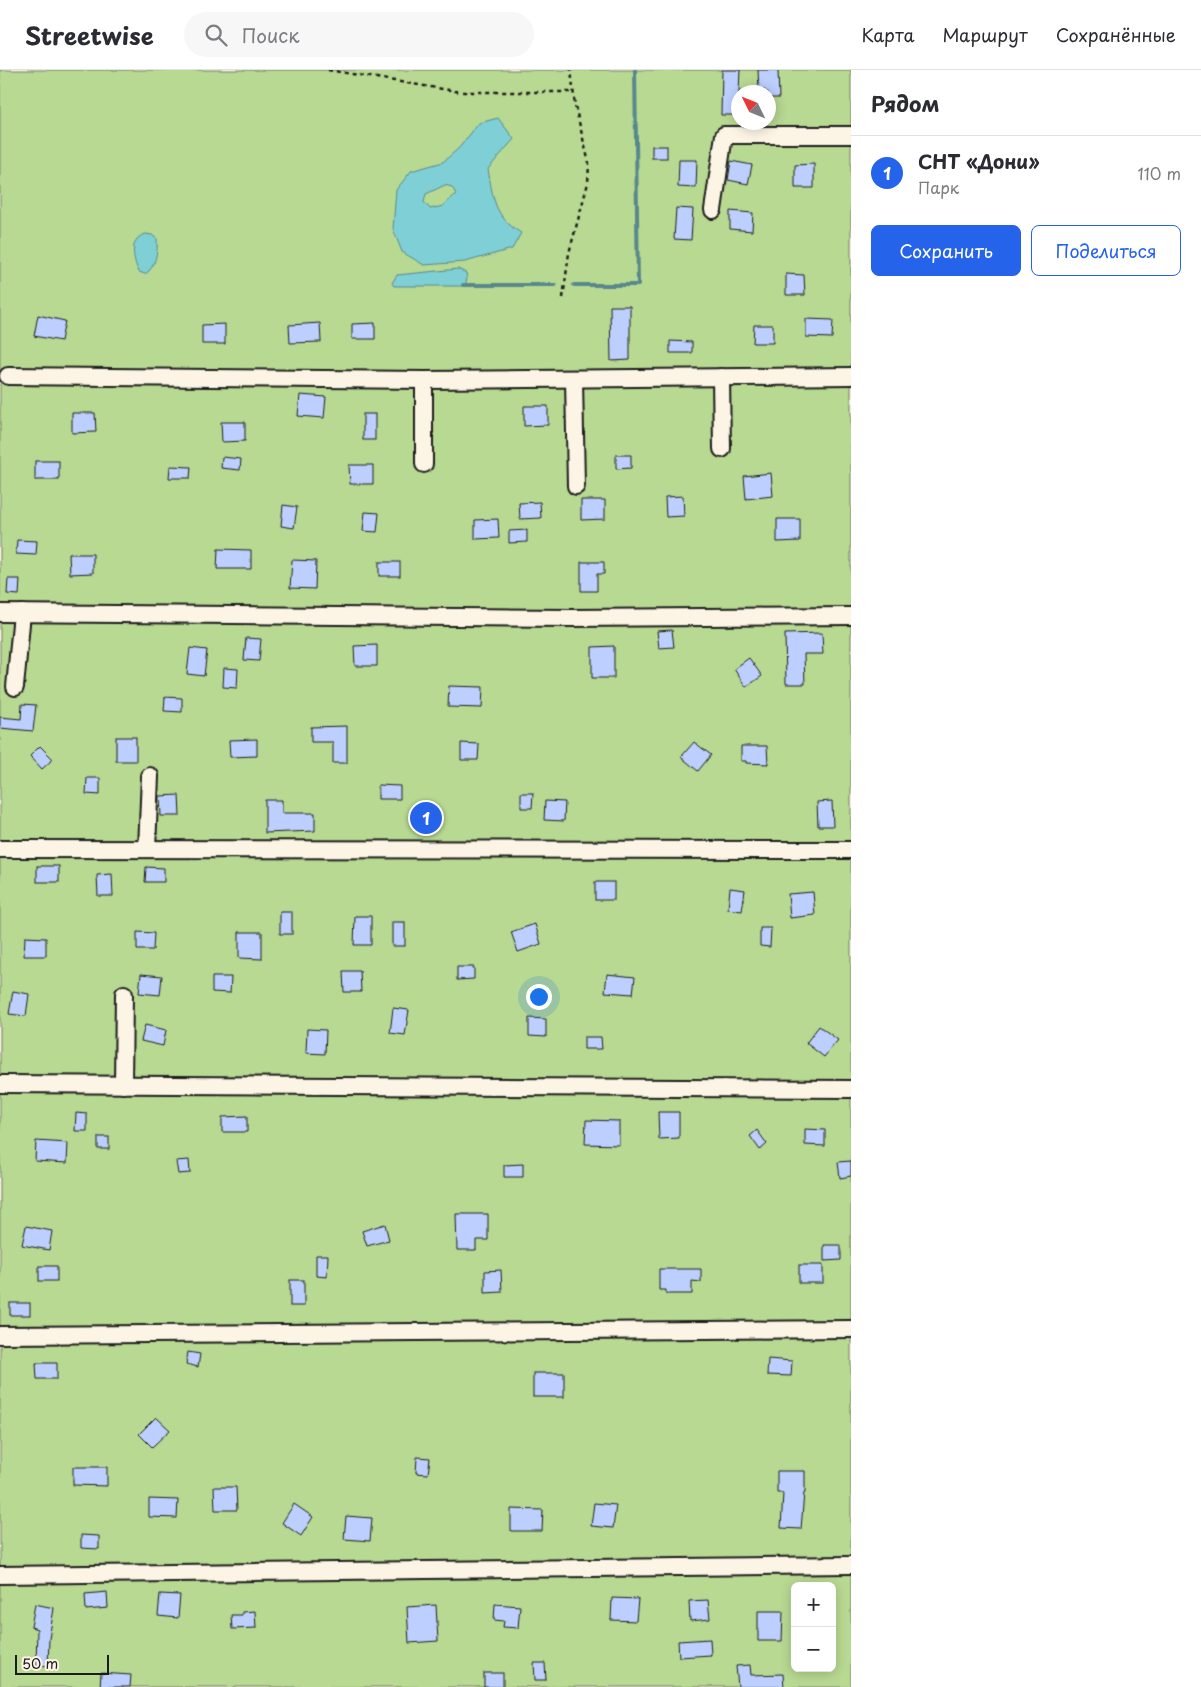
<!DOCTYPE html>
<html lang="ru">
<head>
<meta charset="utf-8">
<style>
	:root { --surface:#fff; --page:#f7f7f7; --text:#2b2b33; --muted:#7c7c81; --line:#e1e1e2; --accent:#2563eb }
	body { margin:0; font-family:"Playpen Sans",sans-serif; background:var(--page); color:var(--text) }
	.controls { position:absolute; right:15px; bottom:15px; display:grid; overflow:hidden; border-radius:8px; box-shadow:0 2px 12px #0003 }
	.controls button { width:45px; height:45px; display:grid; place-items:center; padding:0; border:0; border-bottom:1px solid var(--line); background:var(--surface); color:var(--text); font:25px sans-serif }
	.compass { position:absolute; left:731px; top:15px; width:45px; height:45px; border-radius:50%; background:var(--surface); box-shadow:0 2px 12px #0003; rotate:313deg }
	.scale { position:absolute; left:15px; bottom:12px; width:94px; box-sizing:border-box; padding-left:5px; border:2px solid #1c1c1c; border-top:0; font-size:14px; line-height:18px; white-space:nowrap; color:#1c1c1c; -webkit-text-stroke:4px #fcf5e5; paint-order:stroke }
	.you { position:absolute; left:538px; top:926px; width:18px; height:18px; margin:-12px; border:4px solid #fff; border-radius:50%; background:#1a73e8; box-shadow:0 0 0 8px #1a73e833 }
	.badge { display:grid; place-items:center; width:32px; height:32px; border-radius:50%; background:var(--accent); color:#fff; font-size:16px; font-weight:700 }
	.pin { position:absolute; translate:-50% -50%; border:2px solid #fff; box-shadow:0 1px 5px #0006 }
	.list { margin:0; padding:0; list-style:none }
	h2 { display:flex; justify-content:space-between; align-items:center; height:65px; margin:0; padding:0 20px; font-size:21px }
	h2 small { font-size:16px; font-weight:400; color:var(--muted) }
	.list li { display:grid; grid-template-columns:32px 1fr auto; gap:15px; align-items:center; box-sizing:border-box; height:75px; padding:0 20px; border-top:1px solid var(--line) }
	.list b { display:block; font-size:19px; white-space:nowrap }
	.list p { margin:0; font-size:16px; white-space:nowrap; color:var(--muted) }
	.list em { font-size:16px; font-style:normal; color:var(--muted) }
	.actions { display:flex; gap:10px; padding:15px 20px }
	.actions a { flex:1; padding:11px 0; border:1px solid var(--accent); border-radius:8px; text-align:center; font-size:18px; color:var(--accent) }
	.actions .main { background:var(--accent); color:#fff }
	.icon { flex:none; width:28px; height:28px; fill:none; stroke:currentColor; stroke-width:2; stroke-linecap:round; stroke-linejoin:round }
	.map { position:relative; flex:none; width:851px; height:1617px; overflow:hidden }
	header { display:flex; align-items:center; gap:30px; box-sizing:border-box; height:70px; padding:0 25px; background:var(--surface); border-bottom:1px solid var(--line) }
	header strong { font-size:24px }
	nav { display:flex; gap:28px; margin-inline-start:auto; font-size:18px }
	.search { width:350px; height:45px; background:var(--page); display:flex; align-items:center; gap:12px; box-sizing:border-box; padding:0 18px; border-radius:28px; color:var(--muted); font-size:19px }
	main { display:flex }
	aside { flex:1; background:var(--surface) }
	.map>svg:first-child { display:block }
</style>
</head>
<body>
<header>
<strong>Streetwise</strong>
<div class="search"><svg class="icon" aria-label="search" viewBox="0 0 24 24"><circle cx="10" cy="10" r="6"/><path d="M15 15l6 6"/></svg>Поиск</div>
<nav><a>Карта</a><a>Маршрут</a><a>Сохранённые</a></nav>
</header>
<main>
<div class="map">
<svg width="851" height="1617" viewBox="0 0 851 1617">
	<rect width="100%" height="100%" fill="#fcf5e5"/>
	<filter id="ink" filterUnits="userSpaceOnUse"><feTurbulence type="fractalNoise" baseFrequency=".02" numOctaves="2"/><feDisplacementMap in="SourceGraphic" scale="10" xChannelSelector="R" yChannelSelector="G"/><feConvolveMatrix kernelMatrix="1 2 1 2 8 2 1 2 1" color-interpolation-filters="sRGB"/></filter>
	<g filter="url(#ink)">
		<!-- green -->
		<path fill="#b8d992" stroke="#6a7a57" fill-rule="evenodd" d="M0,0H851V1617H0ZM738,22H768V52H738ZM795,1516H832V1598H795Z"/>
		<!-- water -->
		<g fill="#7fd0d6" stroke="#57888c" fill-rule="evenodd">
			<path d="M498,48L514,69L488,99C493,128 494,147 521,163L512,179L465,192L424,195L402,182L393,159L396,120L411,101L443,92L459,78L479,53ZM445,115L452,117L456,124L443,136L430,139L424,132L426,124Z"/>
			<path d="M146,164L152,165L157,169C158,180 156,198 145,204L139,202C133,190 128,168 146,164Z"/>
			<polygon points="458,199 466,203 467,208 465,216 394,216 392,213 397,205"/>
		</g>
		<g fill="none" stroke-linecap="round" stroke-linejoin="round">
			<!-- stream -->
			<g stroke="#57888c" stroke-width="4">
				<polyline points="463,215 555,215"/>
				<polyline points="574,215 638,215 635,0"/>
			</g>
		</g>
		<!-- building -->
		<g fill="#bccfff" stroke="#1c1c1c">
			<polygon points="722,0 740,0 738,45 721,45"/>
			<polygon points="758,0 778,0 779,28 768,28 768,22 765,22 765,20 759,21"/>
			<rect x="652" y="76" width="15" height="12"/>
			<polygon points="679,90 697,90 696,118 678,117"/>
			<polygon points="731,91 752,95 748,114 728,110"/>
			<polygon points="814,94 814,118 795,118 795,95"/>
			<polygon points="676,138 693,139 691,170 674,169"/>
			<polygon points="730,141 753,143 752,161 730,159"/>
			<polygon points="786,204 804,205 805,225 786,225"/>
			<polygon points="610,236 630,236 630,290 611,291"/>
			<polygon points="38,245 65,251 61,271 34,266"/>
			<polygon points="806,249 833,250 832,268 806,267"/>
			<polygon points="320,253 321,272 290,273 289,255"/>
			<polygon points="375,253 375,269 352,269 352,254"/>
			<polygon points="225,254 225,274 202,274 202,255"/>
			<polygon points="754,255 773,255 773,273 753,273"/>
			<polygon points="670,271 692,272 692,283 670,283"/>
			<polygon points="300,325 326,327 324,348 298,346"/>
			<polygon points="524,336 548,336 548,355 524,356"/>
			<polygon points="72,343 95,343 96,362 72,363"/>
			<rect x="363" y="344" width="12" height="26"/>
			<polygon points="221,352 245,352 245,371 222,372"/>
			<polygon points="616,385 631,385 631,398 616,399"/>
			<polygon points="222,387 241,389 240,400 221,398"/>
			<rect x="35" y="391" width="24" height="19"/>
			<polygon points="349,395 373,395 373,414 350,414"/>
			<polygon points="170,396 191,397 190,408 169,408"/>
			<polygon points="771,403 773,426 746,429 744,406"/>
			<polygon points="683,426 684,446 666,447 665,427"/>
			<polygon points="581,430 605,430 605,449 581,450"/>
			<polygon points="540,432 541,448 520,449 519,433"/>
			<polygon points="283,435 297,437 294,458 281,456"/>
			<polygon points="365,442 379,443 377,462 363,461"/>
			<polygon points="498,449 499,468 475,469 475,450"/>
			<polygon points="777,449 800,449 800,471 777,472"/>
			<polygon points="527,460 527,472 509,473 509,461"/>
			<polygon points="17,470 37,471 36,485 16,484"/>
			<polygon points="218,479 251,480 251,499 217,499"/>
			<polygon points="69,484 93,484 93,503 70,504"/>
			<polygon points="292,490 316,491 315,519 290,518"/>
			<rect x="379" y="492" width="21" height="14"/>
			<polygon points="581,492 604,492 604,504 597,504 597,521 581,521"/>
			<polygon points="8,509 20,509 19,525 7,524"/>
			<polygon points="672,560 674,577 659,578 657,561"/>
			<polygon points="822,563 823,584 804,584 805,614 786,614 785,564"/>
			<polygon points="246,568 261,569 259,591 244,590"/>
			<polygon points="377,575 377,596 355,596 354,576"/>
			<polygon points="614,576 614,608 592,608 592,577"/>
			<polygon points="190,578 207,580 204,606 187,604"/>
			<polygon points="749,588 762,606 746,617 734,599"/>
			<polygon points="224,598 238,599 237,618 223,617"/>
			<polygon points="449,616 483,617 482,638 448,637"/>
			<polygon points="165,627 182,628 182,642 164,641"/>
			<polygon points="22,634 36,635 33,661 0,658 0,647 21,649"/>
			<polygon points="347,656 347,693 333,693 333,672 311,672 311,657"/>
			<rect x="116" y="667" width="20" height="24"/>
			<polygon points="257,669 257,686 230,687 229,670"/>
			<polygon points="694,672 711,685 698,701 681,687"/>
			<polygon points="461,673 479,674 478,690 461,690"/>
			<polygon points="40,676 53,689 42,699 30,686"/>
			<polygon points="741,676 767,676 768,694 746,693 746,691 741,691"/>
			<polygon points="87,708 100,708 100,725 86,724"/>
			<polygon points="378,715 400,716 400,729 378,729"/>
			<polygon points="521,723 533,723 532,738 521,738"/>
			<polygon points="179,725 180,746 161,746 160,726"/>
			<polygon points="265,730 282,730 282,743 315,743 315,761 265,763"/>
			<polygon points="545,731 565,732 564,751 544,750"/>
			<polygon points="832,731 833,756 818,756 817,732"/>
			<rect x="37" y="796" width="22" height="16"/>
			<polygon points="146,797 164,798 164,812 145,812"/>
			<polygon points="112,804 113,826 98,826 97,805"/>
			<rect x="595" y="812" width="19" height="18"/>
			<polygon points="730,818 745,820 742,841 728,839"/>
			<polygon points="813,822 815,845 790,848 788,824"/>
			<rect x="280" y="842" width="12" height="22"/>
			<polygon points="355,846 371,846 371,875 354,875"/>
			<rect x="392" y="852" width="13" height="24"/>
			<polygon points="535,854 541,874 518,882 511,862"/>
			<polygon points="760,858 771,858 770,877 760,876"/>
			<polygon points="137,862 154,863 153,880 137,880"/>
			<polygon points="239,862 262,862 262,889 239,888"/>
			<polygon points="25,867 46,868 46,886 24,886"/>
			<polygon points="457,897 474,897 474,909 457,910"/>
			<polygon points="343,901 360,901 361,922 344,922"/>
			<polygon points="141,904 162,906 160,925 139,923"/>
			<polygon points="607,904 635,907 633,924 605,922"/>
			<polygon points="212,907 231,907 230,923 212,922"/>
			<polygon points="13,921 29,924 26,946 9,944"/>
			<polygon points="393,938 409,940 405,965 390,963"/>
			<polygon points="529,948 546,949 546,967 529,966"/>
			<polygon points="145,955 166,960 163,976 141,971"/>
			<polygon points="819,956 838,970 824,987 806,973"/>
			<polygon points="307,959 326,960 325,984 306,983"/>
			<polygon points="584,967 601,967 602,979 584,979"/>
			<polygon points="658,1042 679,1042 679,1068 659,1069"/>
			<polygon points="76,1043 87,1044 87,1061 75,1061"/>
			<polygon points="247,1046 247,1062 222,1062 222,1047"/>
			<polygon points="586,1050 619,1051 619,1075 585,1074"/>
			<polygon points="805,1059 825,1060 825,1076 805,1075"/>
			<polygon points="757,1060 767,1074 760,1080 750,1066"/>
			<rect x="98" y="1067" width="11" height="12"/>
			<polygon points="36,1071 68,1073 67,1093 35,1091"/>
			<polygon points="189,1090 190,1103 178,1104 176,1091"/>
			<polygon points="851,1091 851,1106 840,1108 838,1092"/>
			<polygon points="523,1094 523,1107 504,1107 504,1095"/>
			<polygon points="456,1144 488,1144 488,1170 476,1170 476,1180 457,1180"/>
			<polygon points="385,1154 389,1170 367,1176 362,1161"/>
			<polygon points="26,1156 52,1161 49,1180 22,1175"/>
			<polygon points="824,1175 841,1175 841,1190 824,1191"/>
			<polygon points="316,1185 328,1185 327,1207 316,1206"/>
			<rect x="799" y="1195" width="24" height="18"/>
			<rect x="39" y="1196" width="18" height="15"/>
			<polygon points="659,1199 701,1199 701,1212 692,1211 692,1224 666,1224 666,1220 659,1220"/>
			<polygon points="501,1200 502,1222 485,1223 485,1201"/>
			<rect x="290" y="1210" width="14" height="26"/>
			<rect x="10" y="1233" width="20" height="12"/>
			<polygon points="188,1282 200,1284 198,1297 186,1294"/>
			<polygon points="768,1289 792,1291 791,1306 767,1305"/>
			<polygon points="36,1293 57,1293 57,1309 37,1309"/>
			<rect x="533" y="1303" width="31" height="24"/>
			<polygon points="156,1347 170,1360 152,1377 139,1364"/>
			<polygon points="417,1387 430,1388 428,1404 416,1403"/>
			<polygon points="73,1397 107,1397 107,1416 73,1415"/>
			<polygon points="777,1401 805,1401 805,1423 804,1423 801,1459 781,1458 783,1423 777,1423"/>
			<polygon points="214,1417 236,1417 237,1440 215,1440"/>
			<polygon points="149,1429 178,1430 177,1448 149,1447"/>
			<polygon points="594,1433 616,1435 613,1458 591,1456"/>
			<polygon points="294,1434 313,1447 301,1466 282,1453"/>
			<polygon points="511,1439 543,1440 542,1461 511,1461"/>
			<polygon points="346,1446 372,1448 370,1471 344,1469"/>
			<polygon points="81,1465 99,1466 99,1479 81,1478"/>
			<polygon points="107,1522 108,1538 86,1540 85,1524"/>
			<polygon points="160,1524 180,1525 178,1548 158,1546"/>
			<polygon points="612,1528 638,1529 636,1551 611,1550"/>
			<polygon points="708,1530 710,1549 690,1551 689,1531"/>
			<polygon points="35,1534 54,1538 49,1569 48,1596 36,1595 37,1559 31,1557"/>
			<polygon points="495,1534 520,1536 518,1558 503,1557 504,1551 494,1550"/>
			<polygon points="436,1535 438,1571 409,1573 407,1537"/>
			<polygon points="255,1541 256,1558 232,1559 231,1545 242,1545 242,1542"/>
			<polygon points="758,1541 783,1541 782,1571 758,1571"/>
			<polygon points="710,1569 711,1585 679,1587 678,1571"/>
			<polygon points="534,1593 545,1593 546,1610 535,1610"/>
			<polygon points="750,1595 751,1605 783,1604 784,1617 738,1617 736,1596"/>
			<polygon points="101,1603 131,1605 130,1617 100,1617"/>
			<rect x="484" y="1603" width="19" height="14"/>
		</g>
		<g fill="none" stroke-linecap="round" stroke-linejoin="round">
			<!-- minor casing -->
			<g stroke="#1c1c1c" stroke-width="20">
				<g id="minor">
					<polyline points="713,140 724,65 851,65"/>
					<polyline points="8,306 424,310 851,306"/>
					<polyline points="721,307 722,379"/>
					<polyline points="574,309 576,416"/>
					<polyline points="424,394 424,310"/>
					<polyline points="0,543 571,548 851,546"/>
					<polyline points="15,617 22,543"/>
					<polyline points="0,779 851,780"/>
					<polyline points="147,779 150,706"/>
					<polyline points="0,1014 851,1019"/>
					<polyline points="123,1015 124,924"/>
					<polyline points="0,1265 851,1259"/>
					<polyline points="0,1505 851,1495"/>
				</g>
			</g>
			<!-- path -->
			<g stroke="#1c1c1c" stroke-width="2.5" stroke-dasharray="4 4" stroke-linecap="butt">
				<polyline points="328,0 461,22 572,22"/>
				<polyline points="563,228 569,183 588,113 589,93 575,36 571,0"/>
			</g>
			<!-- minor -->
			<use href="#minor" stroke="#fcf5e5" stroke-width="16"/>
		</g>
	</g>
</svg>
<div class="controls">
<button>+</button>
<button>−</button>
</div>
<svg class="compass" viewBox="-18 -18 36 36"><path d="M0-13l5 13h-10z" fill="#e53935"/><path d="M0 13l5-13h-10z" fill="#7c7c81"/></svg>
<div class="scale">50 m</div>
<div class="you"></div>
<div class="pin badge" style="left:426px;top:748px">1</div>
</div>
<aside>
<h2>Рядом<small></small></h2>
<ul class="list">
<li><span class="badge">1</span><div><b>СНТ «Дони»</b><p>Парк</p></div><em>110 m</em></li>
</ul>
<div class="actions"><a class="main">Сохранить</a><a>Поделиться</a></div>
</aside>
</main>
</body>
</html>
